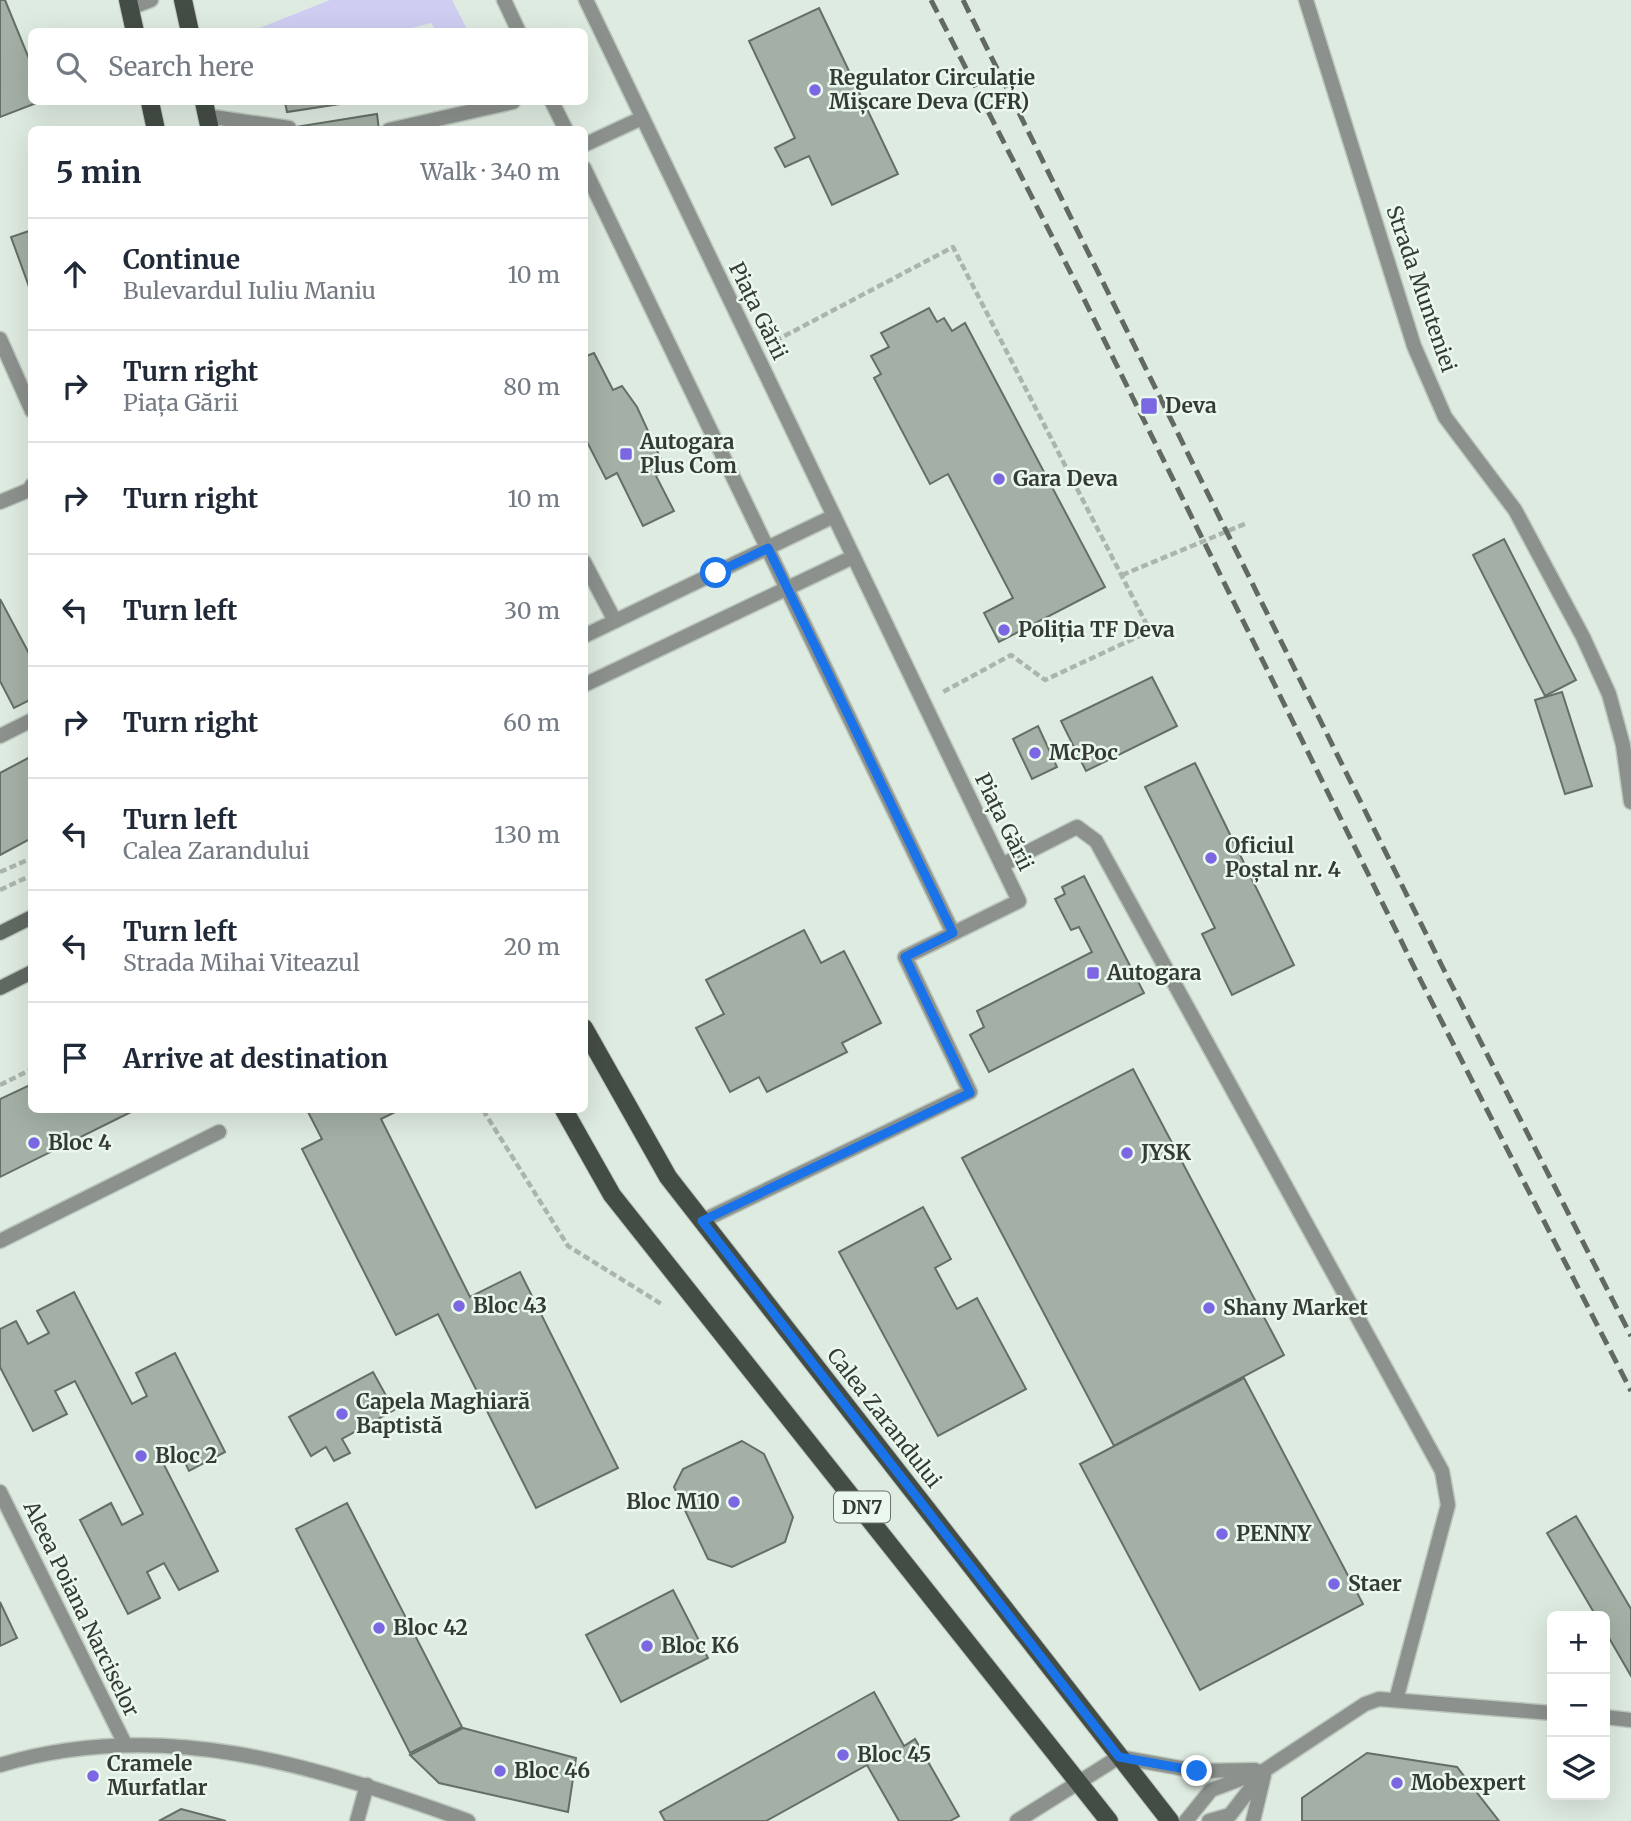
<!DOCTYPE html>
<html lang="en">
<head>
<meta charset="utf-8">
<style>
	:root { --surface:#fff; --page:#f6f6f7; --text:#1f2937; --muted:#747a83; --line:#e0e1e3 }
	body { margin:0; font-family:Merriweather,serif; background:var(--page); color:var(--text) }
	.controls { position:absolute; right:21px; bottom:21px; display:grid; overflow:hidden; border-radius:10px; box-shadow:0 7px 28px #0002 }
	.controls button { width:63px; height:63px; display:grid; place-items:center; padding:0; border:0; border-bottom:2px solid var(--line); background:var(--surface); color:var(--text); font:35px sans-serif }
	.stop { position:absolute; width:21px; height:21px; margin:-16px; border:5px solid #1a73e8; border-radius:50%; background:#fff }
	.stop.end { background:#1a73e8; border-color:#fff; box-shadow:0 2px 7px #0008 }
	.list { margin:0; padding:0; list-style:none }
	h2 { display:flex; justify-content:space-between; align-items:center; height:91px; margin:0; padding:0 28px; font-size:30px }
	h2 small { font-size:23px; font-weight:400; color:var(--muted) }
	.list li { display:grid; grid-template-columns:46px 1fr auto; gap:21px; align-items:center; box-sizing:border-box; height:112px; padding:0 28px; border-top:2px solid var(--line) }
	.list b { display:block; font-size:26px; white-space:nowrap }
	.list p { margin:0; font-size:23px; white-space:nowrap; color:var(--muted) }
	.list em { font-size:23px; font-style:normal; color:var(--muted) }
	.icon { flex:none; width:38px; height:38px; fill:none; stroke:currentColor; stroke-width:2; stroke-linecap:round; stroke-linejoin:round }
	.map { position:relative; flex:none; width:1631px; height:1821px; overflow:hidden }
	.search { position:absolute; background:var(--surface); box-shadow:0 7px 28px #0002; left:28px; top:28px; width:560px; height:77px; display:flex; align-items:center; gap:18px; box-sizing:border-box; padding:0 24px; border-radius:10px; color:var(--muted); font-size:26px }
	.panel { position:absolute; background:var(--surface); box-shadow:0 7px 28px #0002; left:28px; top:126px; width:560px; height:987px; border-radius:10px }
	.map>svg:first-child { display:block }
</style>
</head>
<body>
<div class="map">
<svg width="1631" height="1821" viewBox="0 0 1631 1821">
	<rect width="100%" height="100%" fill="#deebe0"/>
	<!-- green -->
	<polygon fill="#cfcef2" points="330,0 452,0 468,31 436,31 431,23 396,32 252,31"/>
	<!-- building -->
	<g fill="#a4b0a6" stroke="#646f65" stroke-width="2">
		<polygon points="0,0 5,0 32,66 32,102 39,102 0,117"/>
		<polygon points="819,8 898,174 832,205 809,156 785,167 775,148 795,138 749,41"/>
		<polygon points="285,102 353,102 287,112"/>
		<polygon points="377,114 379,130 289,130 289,128"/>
		<polygon points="32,230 32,295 11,237"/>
		<polygon points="929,308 937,322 944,318 952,331 965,323 1105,587 999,642 984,613 1013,598 948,474 930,484 874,378 881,374 871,356 889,347 881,333"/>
		<polygon points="594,353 613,390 622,386 637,407 666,470 656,476 674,511 643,526 617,473 606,479 584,436 584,357"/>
		<polygon points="1504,539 1576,680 1545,696 1473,555"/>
		<polygon points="0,599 32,659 32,699 14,708 0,681"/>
		<polygon points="1152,677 1177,726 1086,771 1061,721"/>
		<polygon points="1562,692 1592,786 1565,794 1535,700"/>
		<polygon points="1038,726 1057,767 1032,779 1013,739"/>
		<polygon points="32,756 32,838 0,855 0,773"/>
		<polygon points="1195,763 1294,965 1232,995 1202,934 1215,928 1145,787"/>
		<polygon points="1084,876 1144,993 989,1072 970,1035 984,1027 977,1011 1092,952 1079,927 1071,930 1055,899 1065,894 1062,887"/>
		<polygon points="804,930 821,963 844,951 881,1023 842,1043 847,1052 767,1092 759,1077 730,1092 696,1028 724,1014 706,980"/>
		<polygon points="1133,1069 1284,1355 1114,1446 962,1158"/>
		<polygon points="32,1084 32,1110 135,1110 0,1177 0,1099"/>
		<polygon points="307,1110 399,1110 381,1119 470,1297 520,1272 618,1468 536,1508 438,1314 396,1335 302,1149 322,1139"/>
		<polygon points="923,1207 951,1259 935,1268 957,1309 977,1298 1026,1389 938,1436 839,1252"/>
		<polygon points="74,1292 132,1404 147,1396 136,1373 175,1353 225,1452 189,1471 179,1450 161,1459 218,1571 179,1590 164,1563 147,1572 160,1598 128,1614 80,1520 111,1503 122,1525 143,1514 75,1381 55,1391 67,1414 33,1431 0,1367 0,1329 16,1321 28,1344 49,1333 37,1311"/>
		<polygon points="373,1372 394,1410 342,1439 350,1453 334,1461 326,1447 311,1456 289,1417"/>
		<polygon points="1244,1378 1363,1604 1200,1690 1080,1464"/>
		<polygon points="742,1441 764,1454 793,1517 785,1542 732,1567 708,1559 674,1487 683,1469"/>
		<polygon points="347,1503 462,1727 410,1753 296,1529"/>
		<polygon points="1576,1516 1631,1609 1631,1676 1605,1631 1605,1616 1596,1616 1547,1533"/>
		<polygon points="673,1590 708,1658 621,1702 586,1635"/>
		<polygon points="0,1602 17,1638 0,1646"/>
		<polygon points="874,1692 904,1746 915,1739 959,1816 950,1821 899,1821 867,1765 766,1821 665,1821 660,1812"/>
		<polygon points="463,1728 576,1758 568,1812 439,1783 410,1755"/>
		<polygon points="1367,1753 1457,1767 1499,1821 1302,1821 1302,1798"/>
		<polygon points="181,1809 226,1821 159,1821"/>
	</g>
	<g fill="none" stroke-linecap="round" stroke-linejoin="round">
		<!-- service casing -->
		<g stroke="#bcc8be" stroke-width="17">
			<g id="service">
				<polyline points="504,0 519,32"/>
				<polyline points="586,0 1019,901 905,957 970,1092 702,1221"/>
				<polyline points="1306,0 1414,346 1445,417 1515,510 1583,637 1609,694 1623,745 1631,802"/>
				<polyline points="130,8 151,0"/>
				<polyline points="552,102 566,130"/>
				<polyline points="206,116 289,128"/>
				<polyline points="389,130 513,102"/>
				<polyline points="584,145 642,118"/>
				<polyline points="584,168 953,933"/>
				<polyline points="584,562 615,621"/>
				<polyline points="584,636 834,516"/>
				<polyline points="584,685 853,557"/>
				<polyline points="0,736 32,720"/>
				<polyline points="1002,865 1077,827 1096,841 1442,1471 1448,1505 1396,1700"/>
				<polyline points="0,1241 219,1132"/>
				<polyline points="0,1492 125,1744"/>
				<polyline points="357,1821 367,1785"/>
			</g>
		</g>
		<!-- minor casing -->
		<g stroke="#bcc8be" stroke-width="17">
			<g id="minor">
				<polyline points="0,339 32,411"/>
				<polyline points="0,502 29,490 32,485"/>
				<polyline points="1605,1717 1631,1720"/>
				<path d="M0,1765C163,1716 315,1766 468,1821"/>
				<polyline points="1017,1821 1119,1757 1197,1771 1255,1770"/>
				<polyline points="1186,1821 1211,1790 1265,1770 1365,1704 1379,1699 1552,1713"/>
				<polyline points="1209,1821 1230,1815 1264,1771"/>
				<polyline points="1253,1821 1264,1775"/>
			</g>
		</g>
		<!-- secondary casing -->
		<g stroke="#bcc8be" stroke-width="17">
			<g id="secondary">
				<polyline points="0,933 32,917"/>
				<polyline points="0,988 32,972"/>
			</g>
		</g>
		<!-- primary casing -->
		<g stroke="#bcc8be" stroke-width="20">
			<g id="primary">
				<polyline points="128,0 135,32"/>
				<polyline points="183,0 190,32"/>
				<polyline points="150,102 156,130"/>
				<polyline points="204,102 210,130"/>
				<polyline points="584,1028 668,1177 1170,1821"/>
				<polyline points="564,1110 612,1195 1109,1821"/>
			</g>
		</g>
		<!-- path -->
		<g stroke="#aab5ac" stroke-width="4.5" stroke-dasharray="7 3.5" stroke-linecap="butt">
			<polyline points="775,341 953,247 1150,631 1045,680 1011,655 943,692"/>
			<polyline points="1122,575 1247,523"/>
			<polyline points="0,872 32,858"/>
			<polyline points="0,890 32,875"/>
			<polyline points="0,1085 32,1069"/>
			<polyline points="483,1110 568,1246 663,1305"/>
		</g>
		<!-- service -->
		<use href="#service" stroke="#8c918d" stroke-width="14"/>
		<!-- minor -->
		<use href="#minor" stroke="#8c918d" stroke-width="14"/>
		<!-- secondary -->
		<use href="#secondary" stroke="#616963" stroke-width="14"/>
		<!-- primary -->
		<use href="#primary" stroke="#444d45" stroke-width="18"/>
		<!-- rail -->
		<g stroke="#626963" stroke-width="5" stroke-dasharray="14 7" stroke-linecap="butt">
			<polyline points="931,0 1081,293 1421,981 1631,1391"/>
			<polyline points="963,0 1443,968 1631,1336"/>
		</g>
	</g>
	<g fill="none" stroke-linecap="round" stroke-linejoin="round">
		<!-- route -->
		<polyline stroke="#1a73e8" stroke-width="9" points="716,573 768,548 953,933 905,957 970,1093 702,1221 1119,1757 1197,1771"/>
	</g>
	<!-- markers -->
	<g fill="#7b67e2" stroke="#ebf8ed" stroke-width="2.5">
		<circle cx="815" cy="90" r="7"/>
		<rect x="1140" y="397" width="18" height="18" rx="3.5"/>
		<rect x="619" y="447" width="14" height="14" rx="3.5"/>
		<circle cx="999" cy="479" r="7"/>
		<circle cx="1004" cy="630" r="7"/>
		<circle cx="1035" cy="753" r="7"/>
		<circle cx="1211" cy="858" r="7"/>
		<rect x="1086" y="966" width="14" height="14" rx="3.5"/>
		<circle cx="34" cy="1143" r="7"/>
		<circle cx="1127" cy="1153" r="7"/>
		<circle cx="459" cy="1306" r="7"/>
		<circle cx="1209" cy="1308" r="7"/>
		<circle cx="342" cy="1414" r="7"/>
		<circle cx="141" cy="1456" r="7"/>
		<circle cx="734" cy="1502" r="7"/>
		<circle cx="1222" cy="1534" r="7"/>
		<circle cx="1334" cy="1584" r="7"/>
		<circle cx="379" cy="1628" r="7"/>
		<circle cx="647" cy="1646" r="7"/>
		<circle cx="843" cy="1755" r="7"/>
		<circle cx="500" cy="1771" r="7"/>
		<circle cx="93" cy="1776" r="7"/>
		<circle cx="1397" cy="1783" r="7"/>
	</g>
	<g text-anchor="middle" stroke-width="5" stroke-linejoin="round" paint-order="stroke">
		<!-- shield labels -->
		<rect fill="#ebf8ed" stroke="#6c736d" stroke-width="2" x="834" y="1491.5" width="56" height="31" rx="5"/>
		<g font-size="19" font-weight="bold" fill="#353a36">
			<text x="862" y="1514">DN7</text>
		</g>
		<!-- poi labels -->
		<g font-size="21" font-weight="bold" fill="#353a36" stroke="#ebf8ed" text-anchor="start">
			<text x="829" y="85">Regulator Circulație<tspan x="829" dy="24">Mișcare Deva (CFR)</tspan></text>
			<text x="1165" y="413">Deva</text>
			<text x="640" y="449">Autogara<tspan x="640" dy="24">Plus Com</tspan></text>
			<text x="1013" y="486">Gara Deva</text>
			<text x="1018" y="637">Poliția TF Deva</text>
			<text x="1049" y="760">McPoc</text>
			<text x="1225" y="853">Oficiul<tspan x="1225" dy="24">Poștal nr. 4</tspan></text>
			<text x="1107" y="980">Autogara</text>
			<text x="48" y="1150">Bloc 4</text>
			<text x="1141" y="1160">JYSK</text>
			<text x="473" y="1313">Bloc 43</text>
			<text x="1223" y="1315">Shany Market</text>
			<text x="356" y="1409">Capela Maghiară<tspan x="356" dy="24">Baptistă</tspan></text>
			<text x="155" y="1463">Bloc 2</text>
			<text x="720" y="1509" text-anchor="end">Bloc M10</text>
			<text x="1236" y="1541">PENNY</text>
			<text x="1348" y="1591">Staer</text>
			<text x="393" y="1635">Bloc 42</text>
			<text x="661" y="1653">Bloc K6</text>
			<text x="857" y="1762">Bloc 45</text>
			<text x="107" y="1771">Cramele<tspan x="107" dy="24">Murfatlar</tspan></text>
			<text x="514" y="1778">Bloc 46</text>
			<text x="1411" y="1790">Mobexpert</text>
		</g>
		<!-- street labels -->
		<g font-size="21" fill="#353a36" stroke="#ebf8ed">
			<text transform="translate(1421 289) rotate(71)" y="7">Strada Munteniei</text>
			<text transform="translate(758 311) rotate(64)" y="7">Piața Gării</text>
			<text transform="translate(1004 822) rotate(64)" y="7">Piața Gării</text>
			<text transform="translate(884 1418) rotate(52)" y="7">Calea Zarandului</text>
			<text transform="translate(81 1609) rotate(64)" y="7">Aleea Poiana Narciselor</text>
		</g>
	</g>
</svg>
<div class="controls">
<button>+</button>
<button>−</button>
<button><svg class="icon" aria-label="layers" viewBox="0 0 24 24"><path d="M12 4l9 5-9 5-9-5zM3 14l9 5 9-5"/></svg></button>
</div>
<div class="stop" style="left:716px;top:573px"></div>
<div class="stop end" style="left:1197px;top:1771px"></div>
<div class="search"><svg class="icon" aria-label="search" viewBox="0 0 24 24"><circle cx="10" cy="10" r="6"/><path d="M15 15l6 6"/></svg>Search here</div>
<section class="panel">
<h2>5 min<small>Walk · 340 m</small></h2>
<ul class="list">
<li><svg class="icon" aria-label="ahead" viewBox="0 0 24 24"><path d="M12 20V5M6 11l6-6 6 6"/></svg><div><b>Continue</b><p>Bulevardul Iuliu Maniu</p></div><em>10 m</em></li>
<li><svg class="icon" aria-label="right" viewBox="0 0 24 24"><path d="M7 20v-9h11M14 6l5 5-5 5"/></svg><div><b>Turn right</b><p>Piața Gării</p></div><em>80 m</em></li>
<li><svg class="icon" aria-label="right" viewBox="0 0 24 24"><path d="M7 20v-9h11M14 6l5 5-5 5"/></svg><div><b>Turn right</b></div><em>10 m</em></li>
<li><svg class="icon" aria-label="left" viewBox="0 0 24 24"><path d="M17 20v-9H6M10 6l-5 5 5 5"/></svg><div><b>Turn left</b></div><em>30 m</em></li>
<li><svg class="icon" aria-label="right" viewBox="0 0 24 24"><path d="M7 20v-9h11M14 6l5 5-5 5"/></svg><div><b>Turn right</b></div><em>60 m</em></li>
<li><svg class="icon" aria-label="left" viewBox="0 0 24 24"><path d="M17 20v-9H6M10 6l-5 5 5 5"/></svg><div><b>Turn left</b><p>Calea Zarandului</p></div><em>130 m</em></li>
<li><svg class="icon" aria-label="left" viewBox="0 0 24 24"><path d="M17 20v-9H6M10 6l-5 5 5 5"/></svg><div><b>Turn left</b><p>Strada Mihai Viteazul</p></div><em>20 m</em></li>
<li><svg class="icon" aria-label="arrive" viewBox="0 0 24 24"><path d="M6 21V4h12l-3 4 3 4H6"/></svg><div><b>Arrive at destination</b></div></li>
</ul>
</section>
</div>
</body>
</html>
